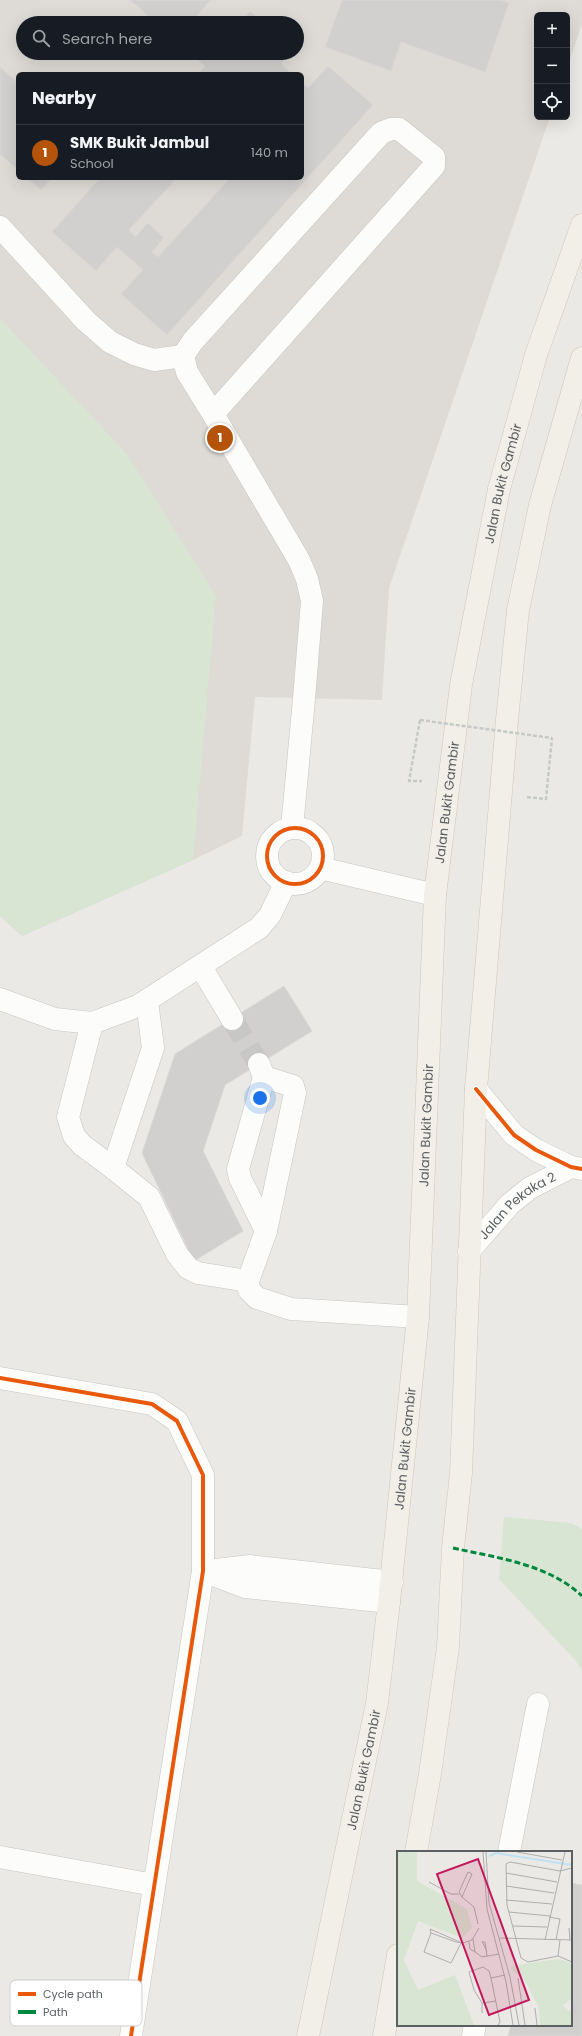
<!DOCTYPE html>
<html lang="en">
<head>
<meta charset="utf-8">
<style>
	:root { --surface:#171b24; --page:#20242c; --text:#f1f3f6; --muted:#9ea1a6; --line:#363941; --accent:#b45309 }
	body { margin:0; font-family:Poppins,sans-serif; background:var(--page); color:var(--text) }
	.controls { position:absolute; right:12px; top:12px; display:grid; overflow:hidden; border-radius:6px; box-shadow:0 4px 16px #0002 }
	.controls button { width:36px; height:36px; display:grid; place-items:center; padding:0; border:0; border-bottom:1px solid var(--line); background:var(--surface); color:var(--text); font:20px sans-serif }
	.you { position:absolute; left:260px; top:1098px; width:14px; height:14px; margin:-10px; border:3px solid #fff; border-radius:50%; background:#1a73e8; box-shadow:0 0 0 6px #1a73e833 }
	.badge { display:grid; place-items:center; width:26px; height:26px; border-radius:50%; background:var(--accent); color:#fff; font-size:13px; font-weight:700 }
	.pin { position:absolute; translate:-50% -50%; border:2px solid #fff; box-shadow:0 1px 4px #0006 }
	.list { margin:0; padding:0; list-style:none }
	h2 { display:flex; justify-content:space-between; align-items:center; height:52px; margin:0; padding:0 16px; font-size:17px }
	h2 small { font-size:13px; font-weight:400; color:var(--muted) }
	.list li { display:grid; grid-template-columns:26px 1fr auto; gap:12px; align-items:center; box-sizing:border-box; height:56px; padding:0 16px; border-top:1px solid var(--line) }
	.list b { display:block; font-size:15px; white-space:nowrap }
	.list p { margin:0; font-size:13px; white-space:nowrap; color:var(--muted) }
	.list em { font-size:13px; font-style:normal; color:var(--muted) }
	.icon { flex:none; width:22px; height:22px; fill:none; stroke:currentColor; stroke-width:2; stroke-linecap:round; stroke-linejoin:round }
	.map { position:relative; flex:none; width:582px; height:2036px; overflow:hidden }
	.search { position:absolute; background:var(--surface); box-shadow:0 4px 16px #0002; left:16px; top:16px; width:288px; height:44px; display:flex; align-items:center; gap:10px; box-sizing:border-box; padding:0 14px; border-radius:22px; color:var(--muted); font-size:15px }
	.panel { position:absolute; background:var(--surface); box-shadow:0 4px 16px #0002; left:16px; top:72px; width:288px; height:108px; border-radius:6px }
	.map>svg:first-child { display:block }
</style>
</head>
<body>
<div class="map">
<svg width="582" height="2036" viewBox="0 0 582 2036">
	<rect width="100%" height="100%" fill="#ebe9e6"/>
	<!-- education -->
	<path fill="#dedbd6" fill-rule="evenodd" d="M0,0H582V24L567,68V15H537V117H550L389,588L382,700L255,697L242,836L193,860L22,936L0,916ZM23,23H297V53H23ZM18,74H302V178H18Z"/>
	<!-- green -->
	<g fill="#d7e5d2">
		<polygon points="0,318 127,454 216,596 193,860 22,936 0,916"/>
		<polygon points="504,1517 571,1523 582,1529 582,1671 576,1661 499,1579"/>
	</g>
	<!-- building -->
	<g fill="#d1d0cf" stroke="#dad8d6">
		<polygon points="130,0 211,0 190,23 156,23"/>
		<polygon points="342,0 501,0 509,3 485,72 401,42 391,71 325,47"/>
		<polygon points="250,11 264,23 240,23"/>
		<polygon points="190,53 212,55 213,53 291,53 281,64 292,74 198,74 205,66"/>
		<polygon points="328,66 373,105 167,335 121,294 143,270 117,247 96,271 52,232 100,178 177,178 129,230 135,237 148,223 164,238 152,252 158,257 230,178 302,178 302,83 308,88"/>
		<polygon points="0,67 18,83 18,170 0,154"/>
		<polygon points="27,178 52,178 41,190"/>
		<polygon points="284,986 312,1031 225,1085 203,1151 243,1231 194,1261 142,1153 175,1054"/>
		<polygon points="571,1883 582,1885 582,2036 508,2036 511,2025 571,2025"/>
	</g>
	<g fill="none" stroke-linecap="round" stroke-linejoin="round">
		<!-- minor-tunnel -->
		<polyline stroke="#c7c7c5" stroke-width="22" stroke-dasharray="22 11" stroke-linecap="butt" points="232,1019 259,1064"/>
		<!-- minor casing -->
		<g stroke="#c5c6c6" stroke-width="23">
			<g id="minor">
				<polyline points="0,227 86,321 110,342 134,354 154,360 183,356"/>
				<polyline points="213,414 187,372 183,356 193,341 381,133 391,129 399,129 434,157 434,166 213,414 299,560 307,579 312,601 304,699 292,828"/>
				<circle cx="295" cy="856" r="28"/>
				<polyline points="320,868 435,895"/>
				<polyline points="201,967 232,1019"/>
				<polyline points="0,999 55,1019 92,1023 138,1006 259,928 270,915 286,882"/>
				<polyline points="147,1001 153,1048 113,1168 149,1197 177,1254 188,1268 198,1273 248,1281"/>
				<polyline points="92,1023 68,1117 74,1136 82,1145 113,1168"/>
				<polyline points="259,1064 264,1077 238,1169 240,1178 266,1231"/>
				<polyline points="264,1077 293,1086 295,1093 266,1231 248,1281 249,1290 257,1298 291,1309 418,1317"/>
				<polyline points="476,1089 514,1135 536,1150 571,1167 582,1169"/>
				<path id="s1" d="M469,1251L510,1204L530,1188L571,1167"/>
				<polyline points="0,1378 152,1404 177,1421 203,1475 203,1571 131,2036"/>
				<polyline points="203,1571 245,1587 389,1602"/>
				<polyline points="208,1571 250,1566 392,1582"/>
				<polyline points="509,1852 538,1704"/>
				<polyline points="0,1857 154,1885"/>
				<polyline points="473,2036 475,2025"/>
			</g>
		</g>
		<!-- major casing -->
		<g stroke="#d1c6b6" stroke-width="23">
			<g id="major">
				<polyline points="416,1852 430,1774 448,1647 453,1548 461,1473 476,1089 507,720 518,610 540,505 582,358"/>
				<path id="s2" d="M308,2036L377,1703L389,1602L418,1317L435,895L461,685L499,489L536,355L582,225"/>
				<polyline points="384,2036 398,1955"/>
			</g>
		</g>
		<!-- path -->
		<g stroke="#c5cac8" stroke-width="2.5" stroke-dasharray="4 2" stroke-linecap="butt">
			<polyline points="420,720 409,781 422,781"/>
			<polyline points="527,797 546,799 552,738"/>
		</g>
		<!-- minor -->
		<use href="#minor" stroke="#fcfcfb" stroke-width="22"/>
		<!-- major -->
		<use href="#major" stroke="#f2efe8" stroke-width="22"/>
		<!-- path-bridge -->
		<polyline stroke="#c5cac8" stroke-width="2.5" stroke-dasharray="4 2" stroke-linecap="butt" points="420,720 552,738"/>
		<!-- quiet -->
		<path stroke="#00873e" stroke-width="3" stroke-dasharray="6 3" stroke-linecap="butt" d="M453,1548C498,1558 548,1564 582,1596"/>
		<!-- cycleway casing -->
		<g stroke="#fff" stroke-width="6">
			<g id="cycleway">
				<circle cx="295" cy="856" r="28"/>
				<polyline points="476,1089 514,1135 536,1150 571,1167 582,1169"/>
				<polyline points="0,1378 152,1404 177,1421 203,1475 203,1571 131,2036"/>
			</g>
		</g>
		<!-- cycleway -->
		<use href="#cycleway" stroke="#e8590c" stroke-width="4"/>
	</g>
	<g text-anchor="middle" stroke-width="4" stroke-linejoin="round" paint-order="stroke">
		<!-- street labels -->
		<g font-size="13" fill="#5c6063" stroke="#fff">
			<text dy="5" stroke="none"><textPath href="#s2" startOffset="1568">Jalan Bukit Gambir</textPath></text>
			<text dy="5" stroke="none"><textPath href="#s2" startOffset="1244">Jalan Bukit Gambir</textPath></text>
			<text dy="5" stroke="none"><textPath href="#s2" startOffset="920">Jalan Bukit Gambir</textPath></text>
			<text dy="5" stroke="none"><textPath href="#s1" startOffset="67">Jalan Pekaka 2</textPath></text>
			<text dy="5" stroke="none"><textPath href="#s2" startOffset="596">Jalan Bukit Gambir</textPath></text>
			<text dy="5" stroke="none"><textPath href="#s2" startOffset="272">Jalan Bukit Gambir</textPath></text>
		</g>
	</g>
	<!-- overview -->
	<g transform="translate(397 1851)">
		<rect width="175" height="175" fill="#ebe9e6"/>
		<path d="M0,1H20V30L70,58L75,77L65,87L21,70L7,109L21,139L58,124L77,174H0ZM161,108L175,112V147L166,155L175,162V174H143L142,157L126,126L115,120L114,115Z" fill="#d7e5d2"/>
		<path fill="none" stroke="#bee1f2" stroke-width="2" d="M92,5L99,2L175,14"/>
		<path fill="none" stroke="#aeaeae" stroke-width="1" d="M86,1L90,58L109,131L116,174M89,1L92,52L113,126L122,174M120,1L165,9M109,22L160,31M32,31L54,43H62M109,35L157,42M65,46L62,41L71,21L75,23L65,46L77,56L81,73M109,49L155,53M112,61L153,65M152,66L163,68L159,89M116,75L150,76M172,77L173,89M34,82L27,101L54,112L64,92M102,87L175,89M76,88L78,101L85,106L102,103M148,89L168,1M85,90L90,101M63,91L33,78L34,82L59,91L66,92L75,89L82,77M72,91L73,98L78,101M86,91H88L90,105M161,105L131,111L124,107L110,54L109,13L113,11L163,20L175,17M161,105L163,89M161,105L175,111M94,127L108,124M121,127L128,174M85,152L99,150M138,157L140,174M85,162V152L77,139L72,121L86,116L92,120L94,127L103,171L101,174"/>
		<path fill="#c2185b" fill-opacity="0.15" stroke="#c2185b" stroke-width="2" d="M81,8L132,149L92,164L40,23Z"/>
		<rect width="175" height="175" fill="none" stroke="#5c6063" stroke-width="2"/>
	</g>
	<!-- legend -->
	<rect x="10" y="1980" width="132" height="46" rx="6" fill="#fff" stroke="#cecfd0" stroke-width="1"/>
	<rect x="18" y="1992" width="18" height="4" fill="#e8590c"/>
	<rect x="18" y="2010" width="18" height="4" fill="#00873e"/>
	<g font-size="11" fill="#5c6063">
		<text x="43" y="1998">Cycle path</text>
		<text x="43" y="2016">Path</text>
	</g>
</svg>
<div class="controls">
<button>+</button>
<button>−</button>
<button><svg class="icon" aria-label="locate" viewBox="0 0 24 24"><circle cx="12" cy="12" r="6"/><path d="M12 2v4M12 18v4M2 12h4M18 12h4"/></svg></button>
</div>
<div class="you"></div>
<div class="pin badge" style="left:220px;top:438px">1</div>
<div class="search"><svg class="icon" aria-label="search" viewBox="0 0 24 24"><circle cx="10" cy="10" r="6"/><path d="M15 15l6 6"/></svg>Search here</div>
<section class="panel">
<h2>Nearby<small></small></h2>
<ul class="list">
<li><span class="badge">1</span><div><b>SMK Bukit Jambul</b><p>School</p></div><em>140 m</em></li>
</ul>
</section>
</div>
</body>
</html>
